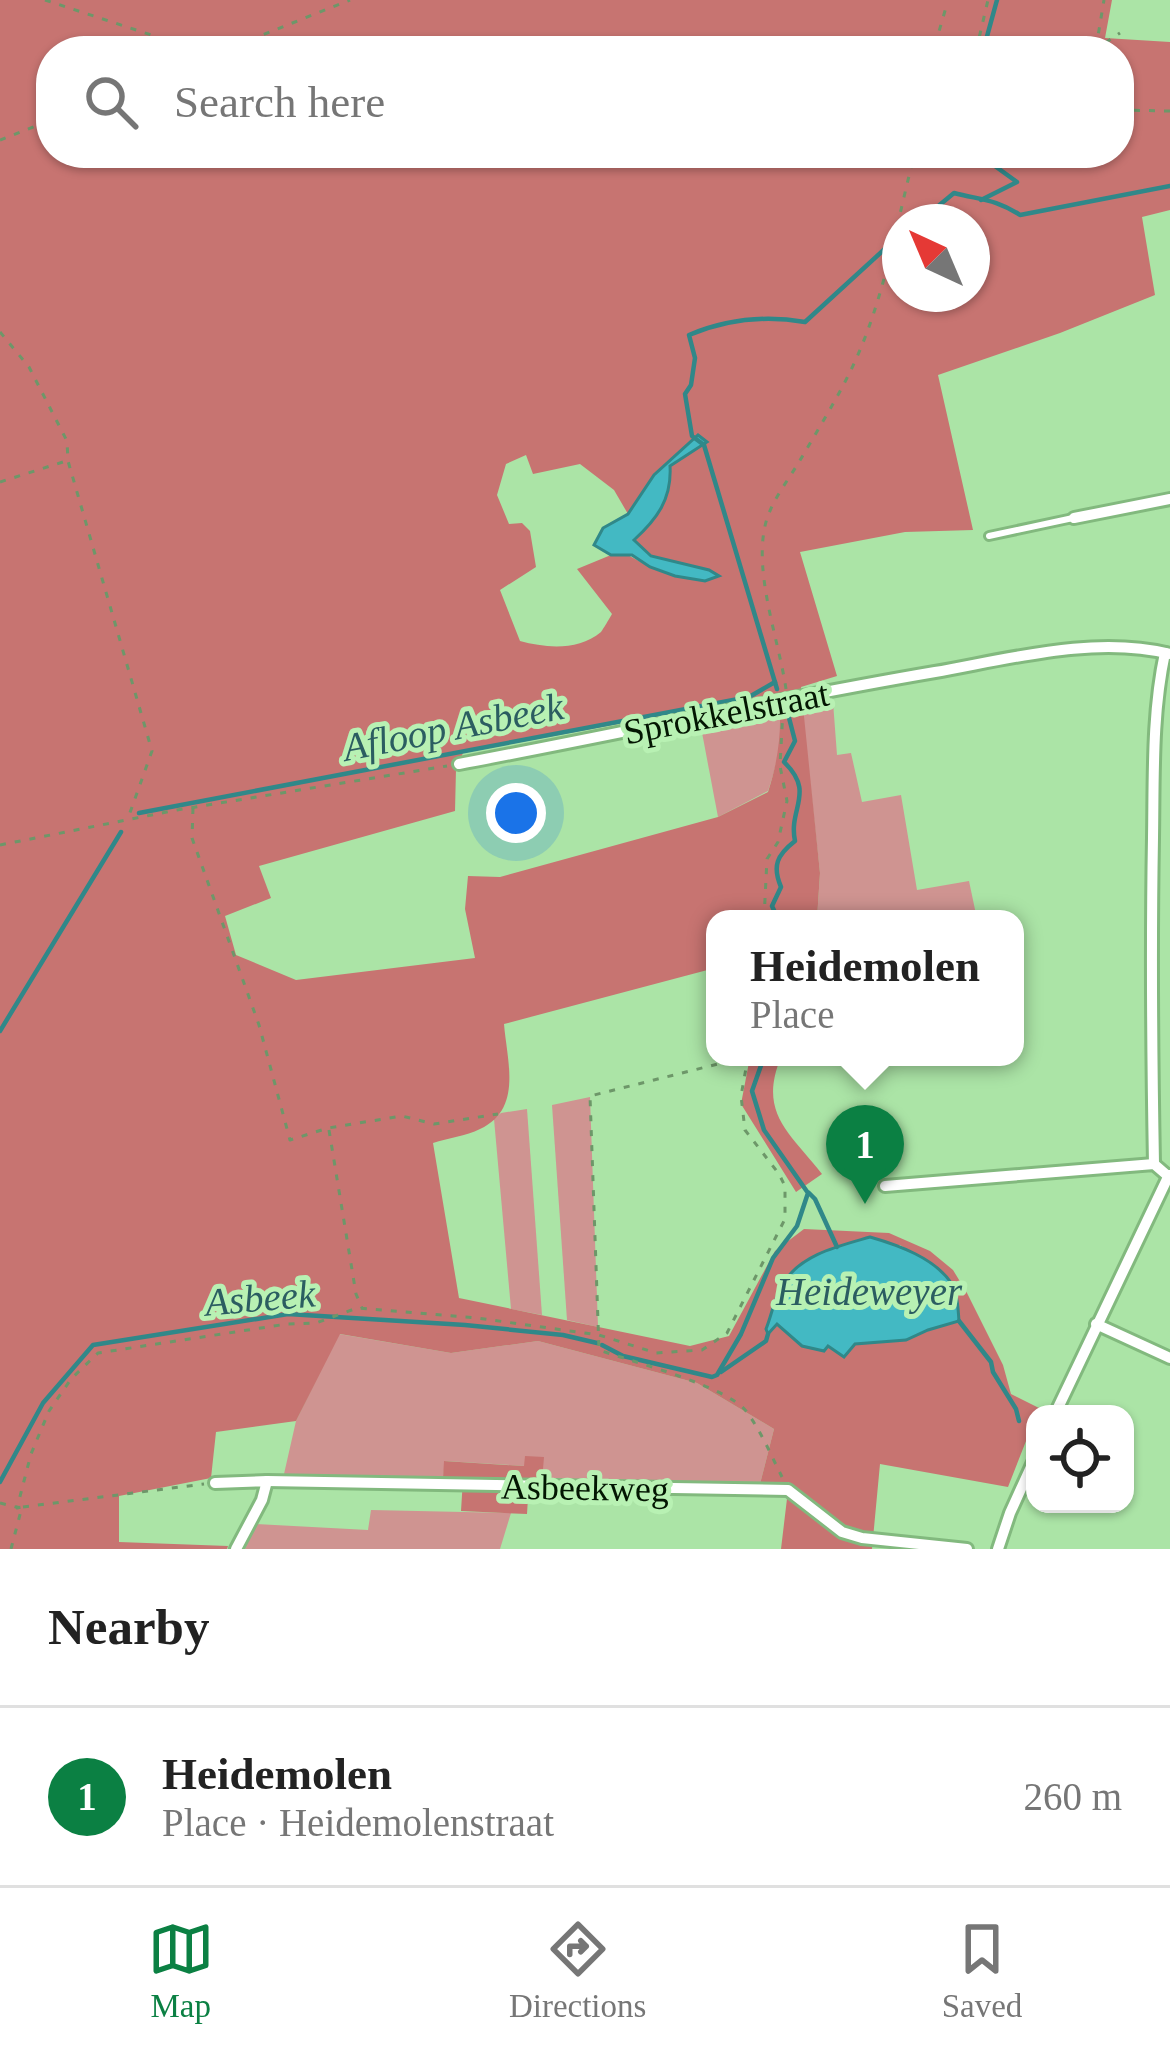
<!DOCTYPE html>
<html lang="en">
<head>
<meta charset="utf-8">
<style>
	:root { --surface:#fff; --page:#f6f6f6; --text:#222; --muted:#767676; --line:#e0e0e0; --accent:#0b8043 }
	body { margin:0; font-family:"Times New Roman",serif; background:var(--page); color:var(--text) }
	.controls { position:absolute; right:36px; bottom:36px; display:grid; overflow:hidden; border-radius:24px; box-shadow:0 3px 9px #0004 }
	.controls button { width:108px; height:108px; display:grid; place-items:center; padding:0; border:0; border-bottom:3px solid var(--line); background:var(--surface); color:var(--text); font:60px sans-serif }
	.compass { position:absolute; left:882px; top:204px; width:108px; height:108px; border-radius:50%; background:var(--surface); box-shadow:0 3px 9px #0004; rotate:316deg }
	.you { position:absolute; left:516px; top:813px; width:42px; height:42px; margin:-30px; border:9px solid #fff; border-radius:50%; background:#1a73e8; box-shadow:0 0 0 18px #1a73e833 }
	.badge { display:grid; place-items:center; width:78px; height:78px; border-radius:50%; background:var(--accent); color:#fff; font-size:39px; font-weight:700 }
	.pin { position:absolute; translate:-50% -99px; filter:drop-shadow(0 3px 6px #0008) }
	.pin::after { content:''; position:absolute; top:63px; width:42px; height:36px; background:inherit; clip-path:polygon(0 0,100% 0,50% 100%) }
	.popup { position:absolute; left:706px; top:910px; width:318px; height:156px; box-sizing:border-box; display:grid; place-content:center; border-radius:24px; background:var(--surface); filter:drop-shadow(0 3px 9px #0005); font-size:39px; white-space:nowrap; color:var(--muted) }
	.popup b { font-size:45px; color:var(--text) }
	.popup::after { content:''; position:absolute; left:50%; top:100%; margin-left:-24px; border:24px solid transparent; border-top-color:var(--surface) }
	.list { margin:0; padding:0; list-style:none }
	h2 { display:flex; justify-content:space-between; align-items:center; height:156px; margin:0; padding:0 48px; font-size:51px }
	h2 small { font-size:39px; font-weight:400; color:var(--muted) }
	.list li { display:grid; grid-template-columns:78px 1fr auto; gap:36px; align-items:center; box-sizing:border-box; height:180px; padding:0 48px; border-top:3px solid var(--line) }
	.list b { display:block; font-size:45px; white-space:nowrap }
	.list p { margin:0; font-size:39px; white-space:nowrap; color:var(--muted) }
	.list em { font-size:39px; font-style:normal; color:var(--muted) }
	.icon { flex:none; width:66px; height:66px; fill:none; stroke:currentColor; stroke-width:2; stroke-linecap:round; stroke-linejoin:round }
	.map { position:relative; flex:none; width:1170px; height:1549px; overflow:hidden }
	.search { position:absolute; background:var(--surface); box-shadow:0 3px 9px #0004; left:36px; right:36px; top:36px; height:132px; display:flex; align-items:center; gap:30px; box-sizing:border-box; padding:0 42px; border-radius:48px; color:var(--muted); font-size:45px }
	.sheet { height:336px; background:var(--surface) }
	nav { display:flex; justify-content:space-around; align-items:center; box-sizing:border-box; height:168px; border-top:3px solid var(--line); background:var(--surface); font-size:33px; color:var(--muted) }
	nav a { display:grid; justify-items:center; gap:6px }
	nav .on { color:var(--accent) }
	.map>svg:first-child { display:block }
</style>
</head>
<body>
<div class="map">
<svg width="1170" height="1549" viewBox="0 0 1170 1549">
	<rect width="100%" height="100%" fill="#abe4a6"/>
	<!-- green -->
	<g fill="#cf9491">
		<polygon points="833,702 837,755 851,753 862,802 901,795 917,890 969,881 977,919 817,919 820,873 802,708"/>
		<path d="M781,709C783,739 777,764 768,791L718,817L700,722Z"/>
		<polygon points="590,1097 598,1327 567,1320 552,1105"/>
		<polygon points="527,1109 542,1315 511,1309 494,1119 501,1113"/>
		<polygon points="339,1334 451,1353 538,1341 697,1383 774,1429 760,1484 542,1481 525,1457 525,1466 445,1461 443,1478 284,1474 296,1421"/>
		<polygon points="371,1510 511,1513 500,1549 245,1549 256,1524 368,1530"/>
	</g>
	<!-- forest -->
	<g fill="#c77471" fill-rule="evenodd">
		<path d="M0,0H1112L1105,38L1170,42V210L1142,217L1155,295L1060,333L938,375L973,530L905,532L800,552L837,676L801,687L820,873L817,919H715V968L504,1024C507,1061 523,1109 480,1129C466,1136 448,1138 433,1143L459,1298L690,1346L729,1336L775,1251L804,1229L889,1233L930,1251L953,1270L967,1293L1003,1365L1011,1394L1039,1408L1008,1487L880,1464L872,1549H781L789,1482L760,1484L774,1429L697,1383L538,1341L451,1353L340,1334L296,1421L216,1432L211,1478L119,1496V1542L228,1546L227,1549H0ZM51,51H1119V153H51ZM900,222H972V294H900ZM526,455L533,474L580,464L614,490L628,514L654,475L633,540L651,556L709,570L650,567L624,553L611,555L577,569L612,614C611,616 602,631 601,632C578,651 546,648 520,641L500,590L536,567L530,531L522,523L509,524L497,495L506,464ZM779,694C782,729 779,758 768,792L718,817L500,877L468,876L465,909L475,958L296,980L236,955L225,916L271,898L259,866L455,811L456,769L463,753ZM900,1245C939,1270 956,1272 959,1321L928,1329L906,1340L802,1346L777,1324L766,1328L782,1284Z"/>
		<path d="M750,1057H781C758,1113 789,1132 822,1174L796,1192L741,1104Z"/>
		<polygon points="525,1456 544,1457 542,1481 529,1481 527,1514 461,1511 463,1479 443,1478 444,1461 524,1466"/>
	</g>
	<!-- water -->
	<g fill="#43b9c3" stroke="#308889" stroke-width="3">
		<path d="M698,435L707,442L670,466C672,499 657,519 634,540L651,556L709,570L719,576L705,581L675,576L650,567L632,555H611L594,545L603,528L628,514L654,475Z"/>
		<path d="M870,1237C898,1245 935,1258 952,1284C958,1293 958,1310 959,1321L928,1330L906,1340L855,1344L844,1357L828,1346L824,1351L802,1346L777,1324L768,1334L766,1329C772,1314 775,1295 784,1282C802,1254 839,1246 870,1237Z"/>
	</g>
	<g fill="none" stroke-linecap="round" stroke-linejoin="round">
		<!-- stream -->
		<g stroke="#308889" stroke-width="4.5">
			<polyline points="983,51 997,0"/>
			<polyline points="981,200 1017,182 988,161 991,153"/>
			<path d="M919,222L954,193C981,200 996,199 1020,215L1170,186"/>
			<path d="M777,689L704,445L692,436L685,394L691,385L695,358L689,335C727,319 764,315 805,322L900,235"/>
			<polyline points="139,813 749,697 775,682"/>
			<path d="M778,919L772,906L781,887C772,866 777,855 795,841C788,808 816,793 784,762L795,741L787,710"/>
			<polyline points="0,1031 121,832"/>
			<polyline points="809,1193 815,1199 837,1247"/>
			<polyline points="959,1321 991,1362 993,1372 1016,1409 1019,1421"/>
			<polyline points="602,1345 623,1356 712,1377 717,1375 741,1334 773,1258 797,1226 808,1193 764,1130 752,1091 764,1057"/>
			<polyline points="721,1372 766,1341 768,1334"/>
			<polyline points="0,1482 43,1403 93,1345 288,1314 465,1325 563,1335 597,1343"/>
		</g>
		<!-- service casing -->
		<g stroke="#82b97e" stroke-width="12">
			<polyline id="service" points="989,536 1073,518"/>
		</g>
		<!-- minor casing -->
		<g stroke="#82b97e" stroke-width="16">
			<g id="minor">
				<polyline points="1074,518 1170,499"/>
				<path d="M459,764C618,734 776,699 935,672C1009,659 1096,635 1170,654"/>
				<path d="M1154,1164C1152,1055 1151,947 1153,838C1154,776 1152,713 1165,653"/>
				<polyline points="885,1186 1154,1164 1168,1176"/>
				<polyline points="1096,1324 1170,1358"/>
				<polyline points="1055,1414 1169,1175"/>
				<polyline points="267,1481 788,1490 842,1532 862,1538 967,1549"/>
				<polyline points="215,1483 267,1481 262,1500 236,1549"/>
				<polyline points="998,1549 1010,1513 1035,1458"/>
			</g>
		</g>
		<!-- path -->
		<g stroke="#6d9769" stroke-width="3" stroke-dasharray="6 9" stroke-linecap="butt">
			<polyline points="45,0 200,51"/>
			<polyline points="935,45 947,4"/>
			<polyline points="892,47 934,47 937,51"/>
			<polyline points="1096,48 1104,0"/>
			<polyline points="222,51 350,0"/>
			<polyline points="976,51 988,0"/>
			<polyline points="1093,51 1120,33"/>
			<polyline points="1119,110 1170,111"/>
			<polyline points="0,140 51,120"/>
			<polyline points="0,332 29,367 67,441 68,461 152,751 127,821"/>
			<polyline points="0,482 66,461"/>
			<path d="M786,689C779,641 754,575 765,526C770,503 787,482 799,462C816,433 834,404 849,374C882,308 894,235 912,164L919,153"/>
			<polyline points="193,808 192,838 259,1025 290,1140 328,1128 402,1116 434,1124 498,1114"/>
			<polyline points="0,845 177,810 447,766"/>
			<polyline points="764,919 767,859 778,842 787,801 780,766 783,710"/>
			<path d="M746,1057L590,1096L599,1350C633,1362 726,1386 746,1411C761,1431 771,1455 782,1477"/>
			<polyline points="329,1130 356,1294 362,1308"/>
			<polyline points="0,1503 16,1507"/>
			<polyline points="23,1507 204,1484"/>
			<polyline points="11,1549 22,1507 17,1508 31,1454 49,1411 71,1379 98,1353 287,1324 316,1323 357,1308 477,1318 599,1335 656,1353 702,1350 727,1333 785,1219 785,1186 779,1174 745,1130 741,1096 748,1057"/>
		</g>
		<!-- service -->
		<use href="#service" stroke="#fff" stroke-width="6"/>
		<!-- minor -->
		<use href="#minor" stroke="#fff" stroke-width="10"/>
	</g>
	<g text-anchor="middle" stroke-width="10" stroke-linejoin="round" paint-order="stroke">
		<!-- street labels -->
		<g font-size="36" fill="#031602" stroke="#b8f1b3">
			<text transform="translate(726 712) rotate(-11)" y="13">Sprokkelstraat</text>
			<text transform="translate(585 1487) rotate(1)" y="13">Asbeekweg</text>
		</g>
		<!-- water labels -->
		<g font-size="39" font-style="italic" fill="#2b5d61" stroke="#b8f1b3">
			<text transform="translate(453 726) rotate(-11)" y="14">Afloop Asbeek</text>
			<text x="869" y="1305">Heideweyer</text>
			<text transform="translate(260 1297) rotate(-5)" y="14">Asbeek</text>
		</g>
	</g>
</svg>
<div class="controls">
<button><svg class="icon" aria-label="locate" viewBox="0 0 24 24"><circle cx="12" cy="12" r="6"/><path d="M12 2v4M12 18v4M2 12h4M18 12h4"/></svg></button>
</div>
<svg class="compass" viewBox="-18 -18 36 36"><path d="M0-13l5 13h-10z" fill="#e53935"/><path d="M0 13l5-13h-10z" fill="#767676"/></svg>
<div class="you"></div>
<div class="pin badge" style="left:865px;top:1204px">1</div>
<div class="popup"><b>Heidemolen</b>Place</div>
<div class="search"><svg class="icon" aria-label="search" viewBox="0 0 24 24"><circle cx="10" cy="10" r="6"/><path d="M15 15l6 6"/></svg>Search here</div>
</div>
<section class="sheet">
<h2>Nearby<small></small></h2>
<ul class="list">
<li><span class="badge">1</span><div><b>Heidemolen</b><p>Place · Heidemolenstraat</p></div><em>260 m</em></li>
</ul>
</section>
<nav>
<a class="on"><svg class="icon" aria-label="map" viewBox="0 0 24 24"><path d="M3 6l6-2 6 2 6-2v14l-6 2-6-2-6 2zM9 4v14M15 6v14"/></svg>Map</a>
<a><svg class="icon" aria-label="directions" viewBox="0 0 24 24"><path d="M12 3l9 9-9 9-9-9zM9 14v-3h6M13 9l2 2-2 2"/></svg>Directions</a>
<a><svg class="icon" aria-label="saved" viewBox="0 0 24 24"><path d="M7 4h10v16l-5-4-5 4z"/></svg>Saved</a>
</nav>
</body>
</html>
